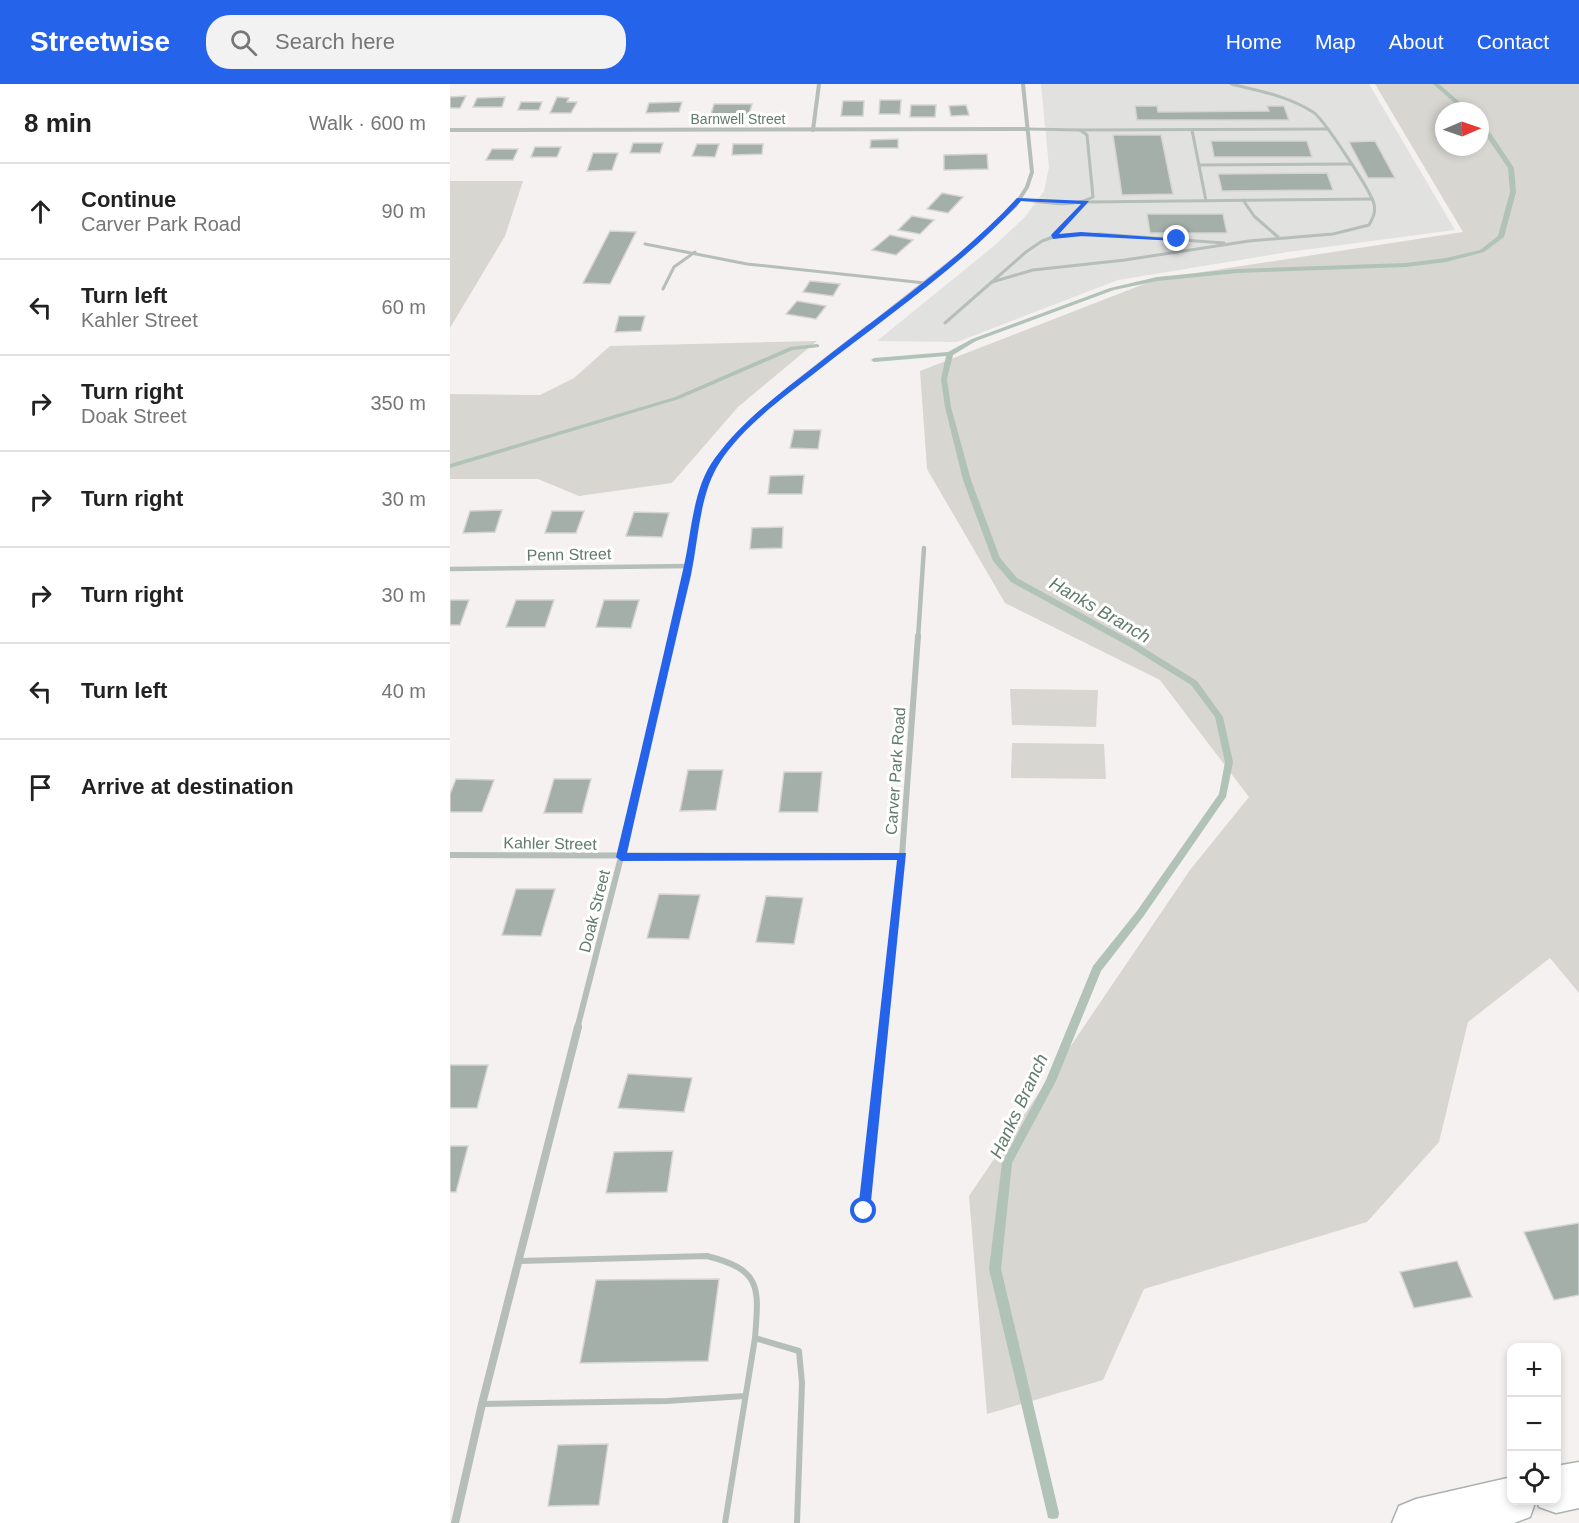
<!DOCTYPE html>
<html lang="en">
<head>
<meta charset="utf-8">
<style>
	:root { --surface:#fff; --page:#f2f2f2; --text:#222; --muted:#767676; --line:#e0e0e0; --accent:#2563eb }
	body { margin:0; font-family:Helvetica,sans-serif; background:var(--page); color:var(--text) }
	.controls { position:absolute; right:18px; bottom:18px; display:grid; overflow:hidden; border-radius:12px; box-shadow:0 3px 9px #0003 }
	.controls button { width:54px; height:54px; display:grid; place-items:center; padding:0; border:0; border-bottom:2px solid var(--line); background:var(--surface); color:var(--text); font:30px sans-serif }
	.compass { position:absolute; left:985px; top:18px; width:54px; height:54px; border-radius:50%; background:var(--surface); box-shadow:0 3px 9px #0003; rotate:88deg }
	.stop { position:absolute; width:18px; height:18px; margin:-14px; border:4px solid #2563eb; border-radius:50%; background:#fff }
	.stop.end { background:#2563eb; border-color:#fff; box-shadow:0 2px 6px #0008 }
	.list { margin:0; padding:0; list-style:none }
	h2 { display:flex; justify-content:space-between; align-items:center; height:78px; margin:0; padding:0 24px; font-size:26px }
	h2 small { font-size:20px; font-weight:400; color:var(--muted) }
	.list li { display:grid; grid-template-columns:39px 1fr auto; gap:18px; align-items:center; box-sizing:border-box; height:96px; padding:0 24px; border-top:2px solid var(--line) }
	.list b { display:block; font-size:22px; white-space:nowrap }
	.list p { margin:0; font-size:20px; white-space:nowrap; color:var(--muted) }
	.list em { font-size:20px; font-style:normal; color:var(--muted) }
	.icon { flex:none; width:33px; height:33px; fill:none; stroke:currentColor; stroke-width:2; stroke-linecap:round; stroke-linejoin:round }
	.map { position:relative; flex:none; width:1129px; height:1439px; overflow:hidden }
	header { display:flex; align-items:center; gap:36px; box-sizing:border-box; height:84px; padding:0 30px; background:var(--accent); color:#fff }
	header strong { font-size:28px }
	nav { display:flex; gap:33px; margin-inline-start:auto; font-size:21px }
	.search { width:420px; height:54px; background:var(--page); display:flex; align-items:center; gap:15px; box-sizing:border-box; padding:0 21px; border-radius:24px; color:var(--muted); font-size:22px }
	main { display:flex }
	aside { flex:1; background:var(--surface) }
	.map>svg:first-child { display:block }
</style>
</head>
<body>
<header>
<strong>Streetwise</strong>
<div class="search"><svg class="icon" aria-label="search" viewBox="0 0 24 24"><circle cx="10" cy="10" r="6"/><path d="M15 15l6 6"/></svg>Search here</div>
<nav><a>Home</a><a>Map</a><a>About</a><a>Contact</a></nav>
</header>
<main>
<aside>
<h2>8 min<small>Walk · 600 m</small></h2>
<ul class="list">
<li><svg class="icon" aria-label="ahead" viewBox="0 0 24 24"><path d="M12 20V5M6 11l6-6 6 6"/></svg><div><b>Continue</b><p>Carver Park Road</p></div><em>90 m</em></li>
<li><svg class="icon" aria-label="left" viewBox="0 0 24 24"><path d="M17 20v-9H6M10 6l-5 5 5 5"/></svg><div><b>Turn left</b><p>Kahler Street</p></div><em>60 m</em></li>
<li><svg class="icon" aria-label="right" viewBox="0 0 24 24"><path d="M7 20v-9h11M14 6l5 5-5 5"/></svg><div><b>Turn right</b><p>Doak Street</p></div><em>350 m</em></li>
<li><svg class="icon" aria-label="right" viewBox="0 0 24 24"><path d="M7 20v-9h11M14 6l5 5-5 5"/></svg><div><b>Turn right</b></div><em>30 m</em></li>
<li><svg class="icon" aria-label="right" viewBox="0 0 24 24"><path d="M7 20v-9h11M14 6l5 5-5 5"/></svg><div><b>Turn right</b></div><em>30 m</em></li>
<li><svg class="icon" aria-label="left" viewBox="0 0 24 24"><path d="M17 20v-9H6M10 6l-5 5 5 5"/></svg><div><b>Turn left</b></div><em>40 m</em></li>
<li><svg class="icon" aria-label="arrive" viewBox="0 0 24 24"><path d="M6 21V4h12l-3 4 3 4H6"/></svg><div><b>Arrive at destination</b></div></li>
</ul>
</aside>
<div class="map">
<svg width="1129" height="1439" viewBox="0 0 1129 1439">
	<rect width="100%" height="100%" fill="#f4f1f0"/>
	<!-- built -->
	<polygon fill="#e1e1e0" points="591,0 919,0 1005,146 838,168 668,196 507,258 427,257 545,161 574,134 594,107 599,83"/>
	<!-- green -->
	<g fill="#d8d6d0" fill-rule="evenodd">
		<path d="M925,0H1129V909L1100,874L1018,938L989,1058L917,1138L694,1205L653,1296L537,1330L519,1112L740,786L799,713L710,596L555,519L477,385L470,287L707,195L1013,148ZM994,27H1030V63H994Z"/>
		<polygon points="0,97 73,97 55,152 0,244"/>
		<polygon points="367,257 288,323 222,399 129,412 88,395 0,395 0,310 90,311 124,294 160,262"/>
		<polygon points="560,605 648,606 646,643 562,641"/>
		<polygon points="562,659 654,660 656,695 561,694"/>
	</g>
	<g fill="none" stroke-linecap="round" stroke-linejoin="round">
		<!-- stream -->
		<g fill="#b1c2b7" fill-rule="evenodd">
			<polygon points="983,0 989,0 1020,27 1014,27"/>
			<polygon points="1030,38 1042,51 1064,84 1066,108 1054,153 1034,168 996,178 956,183 787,189 707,197 664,206 526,257 503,271 497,295 501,323 521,396 550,474 567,494 686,559 747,597 773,633 783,678 776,713 693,833 651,887 606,997 562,1079 551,1185 609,1429 608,1434 603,1435 598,1434 597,1429 539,1185 552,1079 596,996 643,882 687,827 769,710 775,678 765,633 741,601 680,563 561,498 543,477 513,396 495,323 491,295 496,272 424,278 421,276 424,274 498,268 522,255 660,204 707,193 787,185 956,179 996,174 1030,166 1048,152 1060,108 1058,84 1030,43"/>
			<polygon points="367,260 369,261 369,263 343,266 229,315 0,384 0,380 225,313 340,263"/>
		</g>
	</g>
	<!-- building -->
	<g fill="#a3afa8" stroke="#d5d3d3" stroke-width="1.5">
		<polygon points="16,12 10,24 0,24 0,13"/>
		<polygon points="55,13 52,23 23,23 27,14"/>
		<polygon points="107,13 119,14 117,18 127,18 121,29 100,29"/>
		<polygon points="430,16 451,16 450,30 429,30"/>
		<polygon points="393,17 414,17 413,32 391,32"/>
		<polygon points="71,18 92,18 89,26 68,26"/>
		<polygon points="232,18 229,28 196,29 199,19"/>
		<polygon points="264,20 302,20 299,30 261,30"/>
		<polygon points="461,21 486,21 485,33 460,33"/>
		<polygon points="516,21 519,31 501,32 499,22"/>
		<polygon points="685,22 707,22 708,28 819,27 817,22 834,22 839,36 687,36"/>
		<polygon points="663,51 711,51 723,110 672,111"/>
		<polygon points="448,55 448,64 420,64 421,56"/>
		<polygon points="761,57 857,57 862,73 764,73"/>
		<polygon points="925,57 945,94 918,94 899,58"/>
		<polygon points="183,59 213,59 210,69 180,69"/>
		<polygon points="247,60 269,60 265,73 242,72"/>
		<polygon points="283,60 313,60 312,70 282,71"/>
		<polygon points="85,63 111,63 107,73 81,73"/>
		<polygon points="42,65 68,65 63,76 36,76"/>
		<polygon points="143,69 168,69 162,86 137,87"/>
		<polygon points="537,70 538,85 494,86 494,71"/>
		<polygon points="877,89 883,106 772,107 768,90"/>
		<polygon points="492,109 513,113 498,129 477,125"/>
		<polygon points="697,130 773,130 777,149 700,149"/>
		<polygon points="462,132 484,136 470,150 448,146"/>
		<polygon points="160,147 186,148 160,200 133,199"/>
		<polygon points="440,151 463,156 446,171 422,166"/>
		<polygon points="360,197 390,200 383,212 353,208"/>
		<polygon points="347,217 376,222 366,235 336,230"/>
		<polygon points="169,232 195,232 191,247 165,248"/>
		<polygon points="344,346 371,346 368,365 340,364"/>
		<polygon points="354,391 352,410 318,410 320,392"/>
		<polygon points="52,426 45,448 13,449 20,427"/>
		<polygon points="102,427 134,427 126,449 95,449"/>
		<polygon points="184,428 219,429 212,453 176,452"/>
		<polygon points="333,443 332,464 300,465 302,444"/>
		<polygon points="0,516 19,516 10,541 0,541"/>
		<polygon points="66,516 104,516 95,543 56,543"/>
		<polygon points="154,516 189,516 181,544 146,543"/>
		<polygon points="238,686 273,686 266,726 230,727"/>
		<polygon points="334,688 372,688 368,728 329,728"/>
		<polygon points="6,695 44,696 32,728 0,728 0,710"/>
		<polygon points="104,695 141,695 132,729 94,729"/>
		<polygon points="66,805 105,805 91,852 52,851"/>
		<polygon points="209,810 250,811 239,855 197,854"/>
		<polygon points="316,812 353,814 344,860 306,858"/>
		<polygon points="0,981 38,981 27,1024 0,1024"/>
		<polygon points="178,990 242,994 234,1028 168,1024"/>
		<polygon points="0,1062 18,1062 6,1108 0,1108"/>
		<polygon points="223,1067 217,1108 156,1109 164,1068"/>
		<polygon points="1129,1139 1129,1211 1104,1216 1074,1148"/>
		<polygon points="1007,1177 1022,1213 964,1224 950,1188"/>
		<polygon points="269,1195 258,1277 130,1279 146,1196"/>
		<polygon points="158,1360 149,1421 98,1422 108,1361"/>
	</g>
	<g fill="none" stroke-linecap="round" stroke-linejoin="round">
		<!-- primary casing -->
		<g stroke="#aab3af" stroke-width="3">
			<g id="primary">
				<polygon points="1129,1378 1129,1424 1106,1429 1089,1423 1087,1416 1106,1416 1106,1382"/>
				<polygon points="1062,1393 1062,1416 1086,1416 1080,1433 1064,1439 942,1439 949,1422 966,1415"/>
			</g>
		</g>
		<!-- lane-far1 -->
		<g stroke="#b6beba" stroke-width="3">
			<polyline points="630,46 878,45"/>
			<polyline points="742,46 756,117"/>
			<polyline points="749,81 901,80"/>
			<path d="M569,115C593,118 621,125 643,113L637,51L630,46L577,45"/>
			<polyline points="793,116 804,132 828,153"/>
			<polyline points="603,153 637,118 922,115"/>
			<polyline points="195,160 297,180 475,199"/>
			<path d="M542,198L583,186L675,176L799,157L883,150L919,141C923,134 926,128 924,120C921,107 873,34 863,28C838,12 810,7 781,0"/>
			<polyline points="213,205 224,183 245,168"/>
			<polyline points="495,239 576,168 592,157 603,153 649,150 774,159"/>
		</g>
		<!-- lane -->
		<g stroke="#b6beba" stroke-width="6">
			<path d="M69,1177L257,1172C312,1186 309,1203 305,1254"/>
			<polyline points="32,1320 217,1317 295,1312"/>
			<polyline points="275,1439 305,1254 349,1267 352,1299 347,1439"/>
		</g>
		<!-- street-far3 -->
		<g stroke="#b6beba" stroke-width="4">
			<polyline points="0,46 577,45"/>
			<polyline points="363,46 369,0"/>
			<polyline points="416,245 511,170 565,122 577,103 582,88 573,0"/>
		</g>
		<!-- street-far2 -->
		<g stroke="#b6beba" stroke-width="4.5">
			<polyline points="0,485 239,482"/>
			<path d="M222,554C228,530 234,506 239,482C245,453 246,421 259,393C281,342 373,279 418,243"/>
			<polyline points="468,554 474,464"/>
		</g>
		<!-- street-far1 -->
		<g stroke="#b6beba" stroke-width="6">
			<polyline points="0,771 452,772"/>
			<polyline points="127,945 171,773 223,552"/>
			<polyline points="433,945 452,772 468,552"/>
		</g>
		<!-- street -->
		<g stroke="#b6beba" stroke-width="8">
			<polyline points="414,1127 434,943"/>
			<polyline points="5,1439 32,1320 128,943"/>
		</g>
		<!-- primary -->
		<use href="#primary" fill="#fff" fill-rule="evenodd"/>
	</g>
	<!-- route -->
	<path fill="#2563eb" d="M567,114L639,117L609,150L631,148L730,155L727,157L631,152L603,155L601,151L631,120L571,117C513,181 433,235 366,288C334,313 292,343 270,378C249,411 249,453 241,491C219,584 198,676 177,769H456L420,1127L414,1132L408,1127L447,776L171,777L166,773C189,677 211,582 233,486C242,449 242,405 265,374C292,337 330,309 365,282C433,228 508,178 567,114Z"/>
	<g text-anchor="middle" stroke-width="6" stroke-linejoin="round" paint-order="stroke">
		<!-- far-street labels -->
		<g font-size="14" fill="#617a6e" stroke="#fff">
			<text x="288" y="40">Barnwell Street</text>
		</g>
		<!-- street labels -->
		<g font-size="16" fill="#617a6e" stroke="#fff">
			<text transform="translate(119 470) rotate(-1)" y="6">Penn Street</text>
			<text transform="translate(445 687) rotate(-86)" y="6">Carver Park Road</text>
			<text transform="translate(100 759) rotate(1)" y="6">Kahler Street</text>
			<text transform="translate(144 827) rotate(-76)" y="6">Doak Street</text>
		</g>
		<!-- water labels -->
		<g font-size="18" font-style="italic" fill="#617c6b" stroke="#fff">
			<text transform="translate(650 526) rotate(30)" y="6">Hanks Branch</text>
			<text transform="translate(569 1022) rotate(-65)" y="6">Hanks Branch</text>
		</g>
	</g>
</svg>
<div class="controls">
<button>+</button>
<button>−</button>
<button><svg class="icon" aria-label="locate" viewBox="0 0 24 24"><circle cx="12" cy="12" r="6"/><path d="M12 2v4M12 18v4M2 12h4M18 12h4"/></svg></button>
</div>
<svg class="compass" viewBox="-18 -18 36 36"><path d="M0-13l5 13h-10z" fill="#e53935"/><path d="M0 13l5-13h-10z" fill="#767676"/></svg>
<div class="stop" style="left:414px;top:1127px"></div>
<div class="stop end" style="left:727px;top:155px"></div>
</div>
</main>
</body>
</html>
